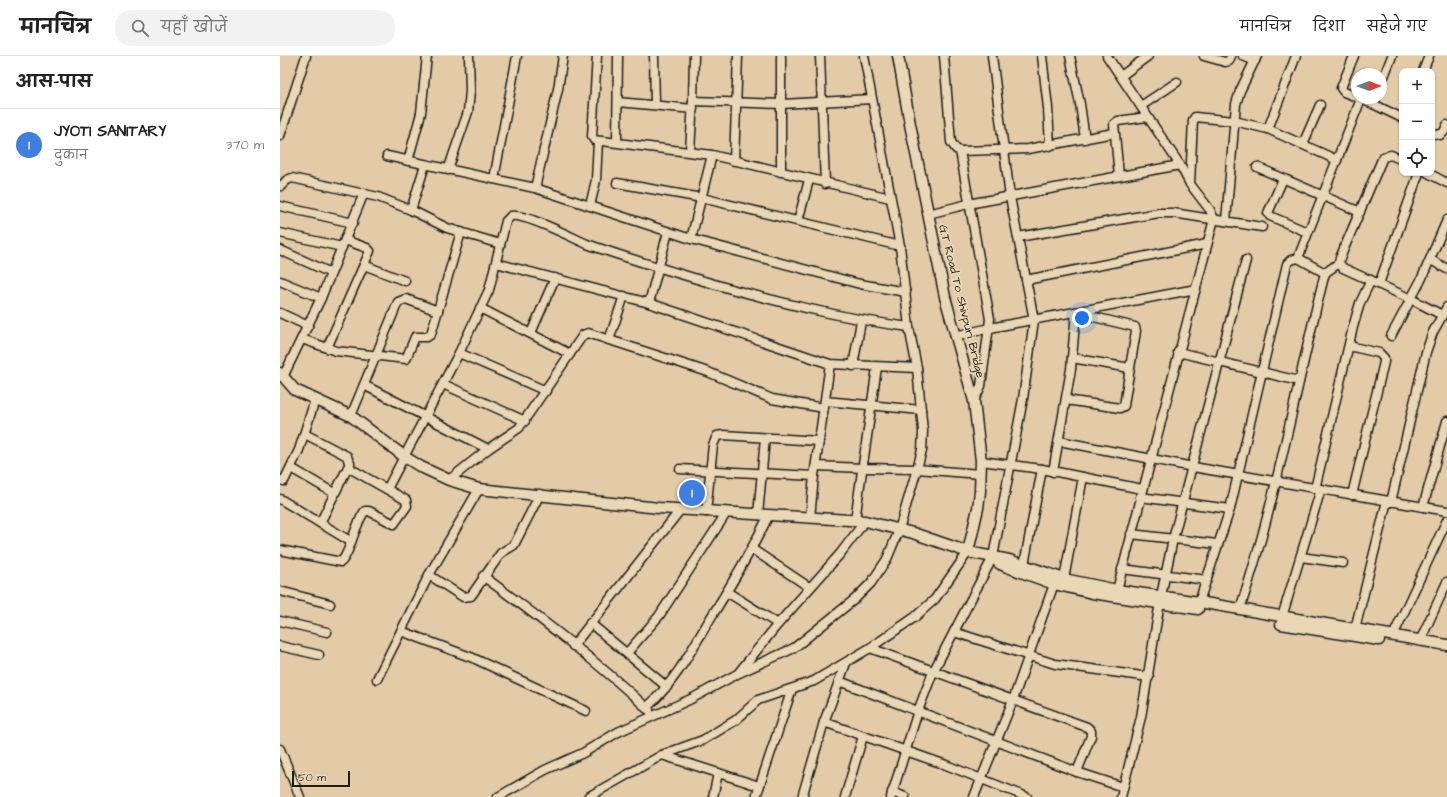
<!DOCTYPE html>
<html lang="hi">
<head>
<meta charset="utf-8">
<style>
	:root { --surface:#fff; --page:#f2f2f2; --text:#222; --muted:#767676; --line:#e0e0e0; --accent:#2563eb }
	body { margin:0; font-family:"Architects Daughter","Playpen Sans Deva",sans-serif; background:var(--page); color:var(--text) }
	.controls { position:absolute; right:12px; top:12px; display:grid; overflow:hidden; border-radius:8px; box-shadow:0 1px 3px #0004 }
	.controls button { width:36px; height:36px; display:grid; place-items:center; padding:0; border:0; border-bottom:1px solid var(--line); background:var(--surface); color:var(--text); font:20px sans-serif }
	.compass { position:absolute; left:1071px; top:12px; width:36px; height:36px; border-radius:50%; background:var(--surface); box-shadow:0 1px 3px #0004; rotate:90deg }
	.scale { position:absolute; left:12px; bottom:10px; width:58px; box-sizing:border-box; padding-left:4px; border:2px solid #1c1c1c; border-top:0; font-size:11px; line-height:14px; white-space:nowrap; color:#1c1c1c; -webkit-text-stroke:3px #e9d7b5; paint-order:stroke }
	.you { position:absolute; left:802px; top:262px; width:14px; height:14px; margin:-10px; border:3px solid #fff; border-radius:50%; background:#1a73e8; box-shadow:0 0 0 6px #1a73e833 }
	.badge { display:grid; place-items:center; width:26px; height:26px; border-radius:50%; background:var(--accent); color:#fff; font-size:13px; font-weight:700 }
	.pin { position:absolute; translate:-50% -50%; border:2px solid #fff; box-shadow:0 1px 4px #0006 }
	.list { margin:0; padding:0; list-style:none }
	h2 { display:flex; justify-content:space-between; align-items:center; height:52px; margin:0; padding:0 16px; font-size:17px }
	h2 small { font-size:13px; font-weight:400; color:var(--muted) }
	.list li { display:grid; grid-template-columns:26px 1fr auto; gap:12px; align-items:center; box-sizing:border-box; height:72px; padding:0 16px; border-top:1px solid var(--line) }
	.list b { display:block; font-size:15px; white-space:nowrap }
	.list p { margin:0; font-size:13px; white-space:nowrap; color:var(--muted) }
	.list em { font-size:13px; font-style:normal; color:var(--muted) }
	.icon { flex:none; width:22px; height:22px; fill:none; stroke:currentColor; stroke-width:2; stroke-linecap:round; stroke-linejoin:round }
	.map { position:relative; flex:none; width:1167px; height:741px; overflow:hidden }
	header { display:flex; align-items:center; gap:24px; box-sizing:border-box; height:56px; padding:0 20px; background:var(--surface); border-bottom:1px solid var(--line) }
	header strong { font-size:19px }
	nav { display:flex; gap:22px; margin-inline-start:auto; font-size:14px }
	.search { width:280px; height:36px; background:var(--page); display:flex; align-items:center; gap:10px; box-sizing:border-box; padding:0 14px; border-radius:16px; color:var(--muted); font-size:15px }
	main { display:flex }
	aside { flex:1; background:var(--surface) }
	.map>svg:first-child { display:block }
</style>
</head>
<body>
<header>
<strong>मानचित्र</strong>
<div class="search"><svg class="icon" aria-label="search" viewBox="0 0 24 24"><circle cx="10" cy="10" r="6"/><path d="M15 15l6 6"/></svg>यहाँ खोजें</div>
<nav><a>मानचित्र</a><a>दिशा</a><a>सहेजे गए</a></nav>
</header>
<main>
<aside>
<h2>आस-पास<small></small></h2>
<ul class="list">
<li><span class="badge" style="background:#3f7fe0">1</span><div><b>JYOTI SANITARY</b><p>दुकान</p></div><em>370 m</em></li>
</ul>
</aside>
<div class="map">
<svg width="1167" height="741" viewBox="0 0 1167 741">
	<rect width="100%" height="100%" fill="#e4cba8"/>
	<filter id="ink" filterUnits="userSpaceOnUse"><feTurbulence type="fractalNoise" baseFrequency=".025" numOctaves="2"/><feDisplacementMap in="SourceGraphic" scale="8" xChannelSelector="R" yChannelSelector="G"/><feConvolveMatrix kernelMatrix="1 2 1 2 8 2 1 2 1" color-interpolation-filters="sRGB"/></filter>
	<g filter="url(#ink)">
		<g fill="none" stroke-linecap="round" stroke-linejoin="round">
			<!-- minor casing -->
			<g stroke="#1c1c1c" stroke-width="11">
				<g id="minor">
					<polyline points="317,0 312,80 314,84 432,99 610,142"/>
					<polyline points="374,0 375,49"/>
					<polyline points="540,0 545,128"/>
					<polyline points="664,0 671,86 676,93 680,95 748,93 834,77"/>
					<polyline points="762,0 768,52 770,90"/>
					<polyline points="790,0 800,48 805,83"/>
					<polyline points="827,0 900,109 910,128 930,154 934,163 837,534"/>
					<polyline points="924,0 945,6 949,5 951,0"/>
					<polyline points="963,0 975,5"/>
					<polyline points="1074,0 1061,32 1064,36 1077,41"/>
					<polyline points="1143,15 1149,0"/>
					<polyline points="841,20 868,0"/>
					<polyline points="1101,28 1112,0"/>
					<polyline points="1078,42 1093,48 1096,42"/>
					<polyline points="413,45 502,48 592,43"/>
					<polyline points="338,46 413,53"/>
					<polyline points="1093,48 1122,62"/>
					<polyline points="861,50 897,26"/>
					<polyline points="988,73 1057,104"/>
					<polyline points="1152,77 1160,79 1164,76 1167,69"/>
					<polyline points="0,80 26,0"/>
					<polyline points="337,86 338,0"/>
					<polyline points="1023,88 1040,49"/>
					<polyline points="410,95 413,45 414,0"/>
					<polyline points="680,95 710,263 701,330 694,345"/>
					<polyline points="107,100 255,132 411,183 580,228 626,236"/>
					<polyline points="1122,104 1111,99 1103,101 1060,202 1059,207 1063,212 1131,243 1162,259"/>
					<polyline points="128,105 141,57 147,0"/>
					<polyline points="454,105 458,0"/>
					<polyline points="977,111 1080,156"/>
					<polyline points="168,114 188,56 190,35 189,0"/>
					<polyline points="501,116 501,0"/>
					<polyline points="1148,117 1167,127"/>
					<polyline points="839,120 834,68 838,65 867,61"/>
					<polyline points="214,123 237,0"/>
					<polyline points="1003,123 988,157 990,160 1027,176"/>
					<polyline points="337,127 422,142 620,190"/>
					<polyline points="910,128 913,64 915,61 954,65 988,73 1016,0"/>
					<polyline points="1,130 7,124 12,122 98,141 131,154 167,172 220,188"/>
					<polyline points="255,132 278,33 283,0"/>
					<polyline points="0,150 73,167"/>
					<polyline points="310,150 316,124 318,85"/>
					<polyline points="131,154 145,109"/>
					<polyline points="648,158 688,148 900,109"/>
					<polyline points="518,165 529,124"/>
					<polyline points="946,165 956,48 960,35 977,0"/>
					<polyline points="0,177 62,191"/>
					<polyline points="738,181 879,157 893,157 982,171"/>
					<polyline points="411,183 432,99"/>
					<polyline points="0,194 51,217"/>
					<polyline points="1018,202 1081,43"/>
					<polyline points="1151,204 1167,213"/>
					<polyline points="216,207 369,247 550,308 637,312"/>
					<polyline points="84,209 125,225"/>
					<polyline points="746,224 927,188"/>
					<polyline points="0,225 41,242"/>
					<polyline points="1099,228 1139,117"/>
					<polyline points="369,247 388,176"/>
					<polyline points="200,252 290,298"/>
					<polyline points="0,257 28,270"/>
					<polyline points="251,277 275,222"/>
					<polyline points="675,280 710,272 916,233"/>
					<polyline points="1111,280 1141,224 1167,164"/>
					<polyline points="22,283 56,295 126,303 135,281 147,281 151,278 181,176"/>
					<polyline points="329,284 344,240"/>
					<polyline points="1069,290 1099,297 1104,302 1104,306 1072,439"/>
					<polyline points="47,292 90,195 87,192 65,184"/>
					<polyline points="898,296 1019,325"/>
					<polyline points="179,297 266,335"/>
					<polyline points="792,302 850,312"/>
					<polyline points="573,310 581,265"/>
					<polyline points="3,321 41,242 84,137"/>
					<polyline points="163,328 245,365"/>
					<polyline points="84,329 208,393"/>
					<polyline points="786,344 840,352 844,350 845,343 856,275 855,271 814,261 804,254"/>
					<polyline points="545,345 641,354"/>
					<polyline points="71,360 118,246 126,243 158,255"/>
					<polyline points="779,385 913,411 1167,455"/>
					<polyline points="701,405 762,413 862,433"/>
					<polyline points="536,410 583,412 637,413 700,418"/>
					<polyline points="11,412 54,437"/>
					<polyline points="400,413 534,420"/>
					<polyline points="773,416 791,313 796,256"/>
					<polyline points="0,424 4,425 19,394 35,344"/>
					<polyline points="169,424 208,393 239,372 303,279 308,277 428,316 492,343 544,352"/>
					<path d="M107,433L179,297L209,234L226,165L231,160C245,157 291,181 307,188C355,205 403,219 451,233C511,249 567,263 629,271"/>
					<polyline points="1035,433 1073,271 1080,247 1091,224"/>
					<polyline points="860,441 950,453"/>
					<polyline points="0,443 70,485"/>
					<polyline points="1111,446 1146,296 1153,276 1167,251"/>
					<polyline points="1143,451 1167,365"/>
					<polyline points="426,456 433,389 437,380 443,379 539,385"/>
					<polyline points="478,459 485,382"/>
					<polyline points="530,462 534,420 550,308"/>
					<polyline points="575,464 597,311"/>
					<polyline points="40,467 70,407"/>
					<polyline points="851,478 937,488"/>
					<polyline points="472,493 529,531"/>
					<path d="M0,494L61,506C70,498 75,467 85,455H89L114,468L127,450L126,444L71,413L67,400L25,378"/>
					<polyline points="1021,501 1063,507"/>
					<polyline points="744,509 762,413"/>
					<polyline points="842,513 927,524"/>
					<polyline points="149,519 183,541 191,540 221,497 234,489 260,438"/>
					<path d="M203,520C260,562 318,606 369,654"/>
					<polyline points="784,523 803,421"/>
					<polyline points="0,535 50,548"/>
					<polyline points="447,536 498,568"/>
					<polyline points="919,546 950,453 1007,208 1011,204 1018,202 1045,217"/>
					<path d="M960,553C997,443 1016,329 1045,217L1059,207"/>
					<polyline points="1002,561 1041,433"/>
					<polyline points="0,565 47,576"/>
					<polyline points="310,567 387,631"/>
					<polyline points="1075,573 1107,445"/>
					<polyline points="121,575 193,602 306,655"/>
					<polyline points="674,576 775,608 869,621"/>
					<polyline points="1113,580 1167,464"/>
					<polyline points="1140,585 1167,526"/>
					<polyline points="0,590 39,599"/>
					<polyline points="293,590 401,453"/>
					<polyline points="590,592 807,671 811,675 811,680 797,716"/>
					<polyline points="347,597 379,560 447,456"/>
					<polyline points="460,615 498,568 560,498 585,465"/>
					<polyline points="97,623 149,519 199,433"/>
					<polyline points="559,625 797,716 843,731"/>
					<path d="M366,652C393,628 409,599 427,568C449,533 470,497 489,459"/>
					<polyline points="544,666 666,709 747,741"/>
					<polyline points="0,693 20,741"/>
					<polyline points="382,699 479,730"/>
					<polyline points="612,736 625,741"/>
					<polyline points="218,741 265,714 303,697 338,676 411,643 459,617 514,592 575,543 591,527 607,503 619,474 637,413 642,394 643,375 637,312 629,271 620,190 584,0"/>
					<polyline points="308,741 382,699 423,684 456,664 478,644 534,625 590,592 635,561 655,543 688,496"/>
					<polyline points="433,741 438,717"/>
					<polyline points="476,741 512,633"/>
					<polyline points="522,741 544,666 566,607"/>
					<polyline points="565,741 583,680"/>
					<polyline points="611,741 638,655 653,616 713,501 743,343 754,264 730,141 712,0"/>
					<polyline points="694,741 733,644 774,528"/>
					<polyline points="841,741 861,661 881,540 893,483 966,204"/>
				</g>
			</g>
			<!-- tertiary casing -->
			<g stroke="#1c1c1c" stroke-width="13">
				<g id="tertiary">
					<polyline points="618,0 630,68 665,241 694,345 701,405 700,435 698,452 688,496"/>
					<polyline points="0,317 15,334 71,360 125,401 141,411 169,424 199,433 379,452 585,465 633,477 688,496 729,504 784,523 837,534 919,546 1167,589"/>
					<polyline points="713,501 720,508 727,511 774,528 812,537 918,553"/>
					<polyline points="1001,568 1099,584"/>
				</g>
			</g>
			<!-- minor -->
			<use href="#minor" stroke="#e9d7b5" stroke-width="8"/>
			<!-- tertiary -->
			<use href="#tertiary" stroke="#e9d7b5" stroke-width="10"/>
		</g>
	</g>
	<g text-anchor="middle" stroke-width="3.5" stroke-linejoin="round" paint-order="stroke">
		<!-- street labels -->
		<g font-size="12" fill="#1c1c1c" stroke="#e9d7b5">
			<text transform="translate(682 245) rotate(76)" y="4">G.T Road To Shivpuri Bridge</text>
		</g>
	</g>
</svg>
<div class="controls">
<button>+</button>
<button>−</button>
<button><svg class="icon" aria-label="locate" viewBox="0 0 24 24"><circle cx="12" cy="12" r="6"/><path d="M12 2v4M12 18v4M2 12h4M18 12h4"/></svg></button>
</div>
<svg class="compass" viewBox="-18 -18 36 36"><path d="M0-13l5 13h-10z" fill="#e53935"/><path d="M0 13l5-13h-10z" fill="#767676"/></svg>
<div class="scale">50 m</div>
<div class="you"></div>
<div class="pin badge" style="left:412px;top:437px;background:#3f7fe0">1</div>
</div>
</main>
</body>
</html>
